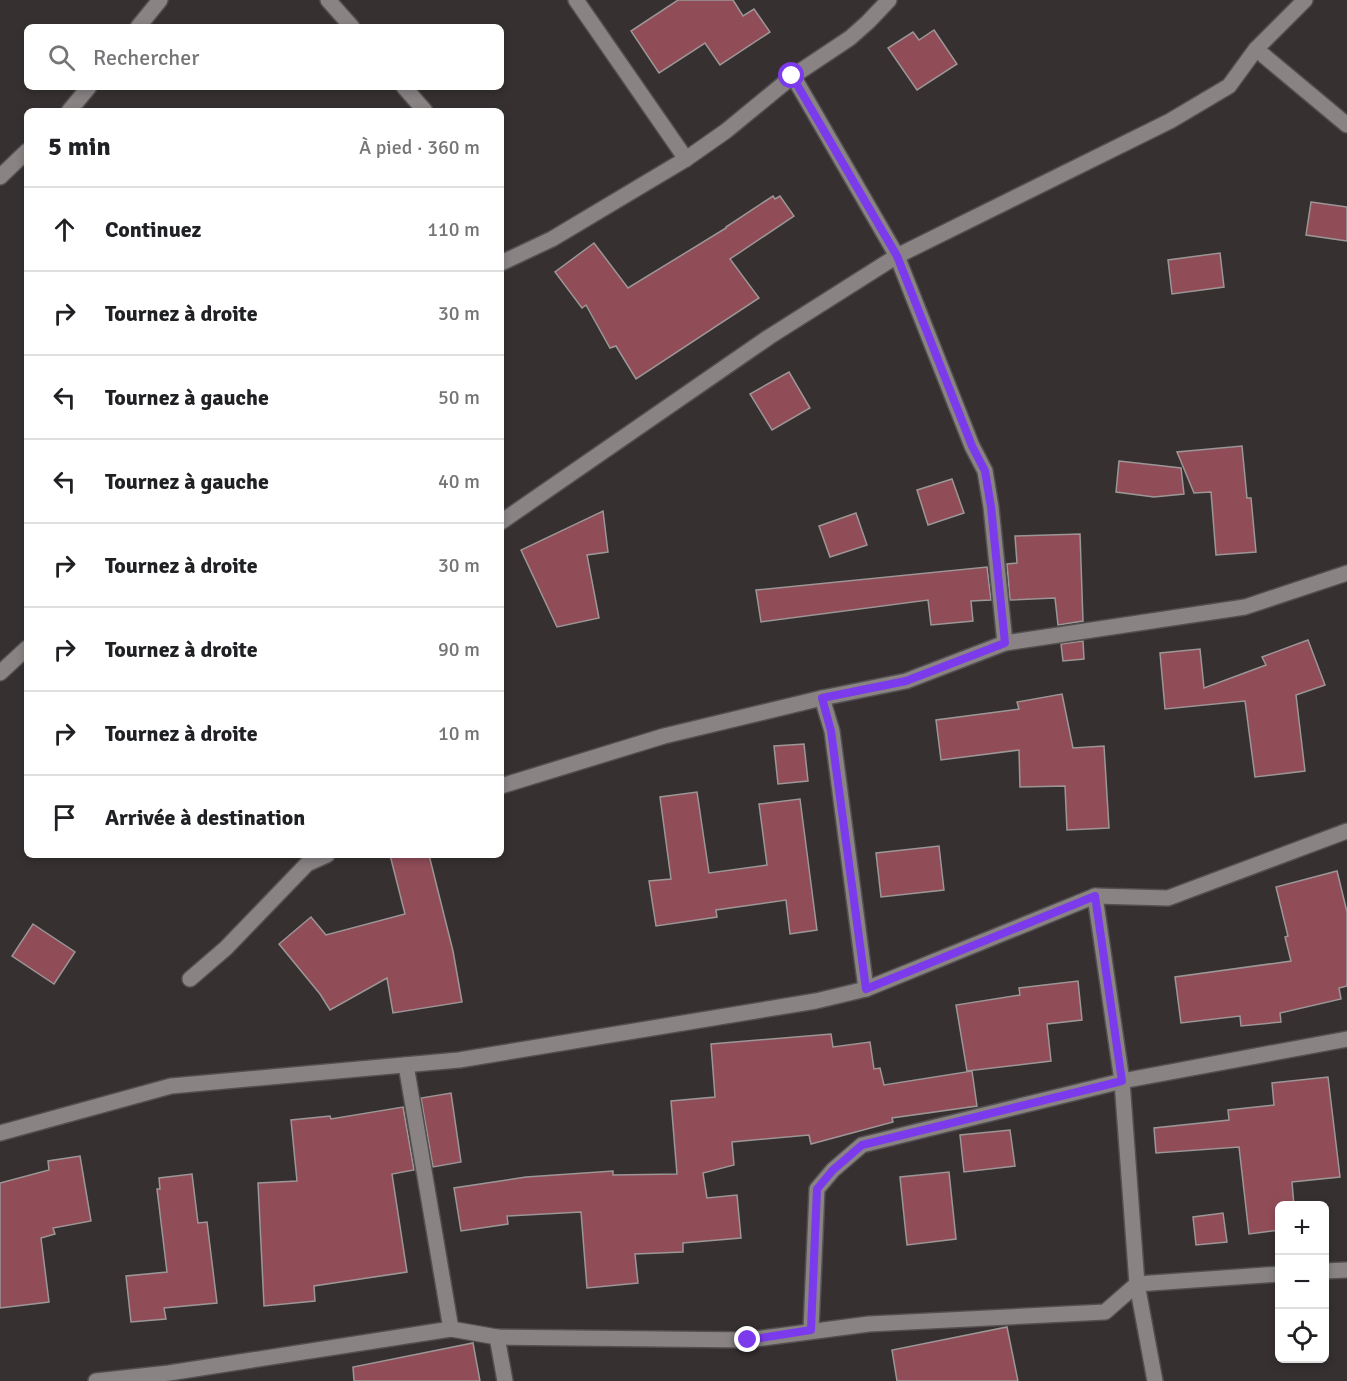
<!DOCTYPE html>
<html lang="fr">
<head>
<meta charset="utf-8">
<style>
	:root { --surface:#fff; --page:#f6f6f6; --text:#202124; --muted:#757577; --line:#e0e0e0 }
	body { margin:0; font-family:Signika,sans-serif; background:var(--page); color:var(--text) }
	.controls { position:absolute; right:18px; bottom:18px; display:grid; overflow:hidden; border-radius:9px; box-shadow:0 3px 9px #0003 }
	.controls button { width:54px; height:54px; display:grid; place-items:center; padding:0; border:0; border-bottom:2px solid var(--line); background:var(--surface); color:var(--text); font:30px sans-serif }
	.stop { position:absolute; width:18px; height:18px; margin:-14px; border:4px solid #7c3aed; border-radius:50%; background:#fff }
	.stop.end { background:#7c3aed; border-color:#fff; box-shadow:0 2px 6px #0008 }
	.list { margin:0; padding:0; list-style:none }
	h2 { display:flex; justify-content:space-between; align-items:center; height:78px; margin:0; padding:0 24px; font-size:26px }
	h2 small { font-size:20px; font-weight:400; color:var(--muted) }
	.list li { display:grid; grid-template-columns:39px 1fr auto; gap:18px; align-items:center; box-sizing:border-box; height:84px; padding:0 24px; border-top:2px solid var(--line) }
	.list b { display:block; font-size:22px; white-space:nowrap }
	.list em { font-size:20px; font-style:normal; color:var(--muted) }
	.icon { flex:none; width:33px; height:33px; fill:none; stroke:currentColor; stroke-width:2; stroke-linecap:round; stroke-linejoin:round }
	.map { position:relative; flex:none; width:1347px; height:1381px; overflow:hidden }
	.search { position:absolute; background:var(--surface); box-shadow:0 3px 9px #0003; left:24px; top:24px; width:480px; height:66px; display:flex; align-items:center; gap:15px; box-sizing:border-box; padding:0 21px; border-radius:9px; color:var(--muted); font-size:22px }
	.panel { position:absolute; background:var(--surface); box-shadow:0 3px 9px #0003; left:24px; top:108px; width:480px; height:750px; border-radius:9px }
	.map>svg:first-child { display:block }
</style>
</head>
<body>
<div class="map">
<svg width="1347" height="1381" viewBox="0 0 1347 1381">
	<rect width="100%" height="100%" fill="#363031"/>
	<!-- building -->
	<g fill="#904d58" stroke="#9c9696" stroke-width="1.5">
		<polygon points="678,0 733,0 743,16 754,9 770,32 720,65 705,43 659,73 631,31"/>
		<polygon points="934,30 957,64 917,90 888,48 913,32 919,40"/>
		<polygon points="773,196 775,199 780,196 794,216 730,259 759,298 636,379 616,346 610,348 586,305 582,308 555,272 594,243 628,288 726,228 726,227"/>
		<polygon points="1311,202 1347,207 1347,241 1306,235"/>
		<polygon points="1220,253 1224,287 1172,294 1168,260"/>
		<polygon points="789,372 810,408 772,430 750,394"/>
		<polygon points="1242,446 1247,498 1251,498 1256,552 1216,555 1211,492 1194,493 1177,452"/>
		<polygon points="1119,461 1181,468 1184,494 1154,497 1116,492"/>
		<polygon points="952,479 964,513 928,525 917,490"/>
		<polygon points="603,511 608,552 587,555 599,618 557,627 521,550"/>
		<polygon points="856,513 867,545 830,557 819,526"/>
		<polygon points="1080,534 1083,621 1058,625 1055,598 1010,600 1007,564 1017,563 1015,536"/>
		<polygon points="987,567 991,600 971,601 973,621 931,625 928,600 761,622 756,590"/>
		<polygon points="1308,640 1325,685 1296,695 1305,771 1255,777 1245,701 1165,709 1160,653 1200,649 1204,688 1266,665 1262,657"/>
		<polygon points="1083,641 1084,659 1063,661 1061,644"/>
		<polygon points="1062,694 1073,748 1104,746 1109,828 1067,830 1065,786 1020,787 1019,750 941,760 936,720 1019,709 1017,702"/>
		<polygon points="804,744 808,781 778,784 774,746"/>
		<polygon points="697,792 709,873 767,865 759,804 800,799 817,930 790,934 786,900 716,910 717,917 656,926 649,881 671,879 660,797"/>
		<polygon points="939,846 944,890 881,897 876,853"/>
		<polygon points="390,855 429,855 453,951 462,1002 393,1013 387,978 330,1010 320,994 279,944 311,917 326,935 405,914"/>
		<polygon points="1337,871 1347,912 1347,986 1339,988 1341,999 1280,1013 1281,1022 1241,1026 1240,1016 1181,1023 1175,977 1291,961 1285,937 1288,936 1276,887"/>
		<polygon points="33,924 75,952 54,984 12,956"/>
		<polygon points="1078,981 1082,1020 1047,1024 1051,1061 967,1071 956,1005 1020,995 1019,988"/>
		<polygon points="831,1034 833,1047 870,1042 874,1069 880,1068 884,1085 972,1071 977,1106 892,1118 893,1122 811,1144 809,1135 732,1142 734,1165 703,1173 707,1198 737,1195 741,1238 683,1243 683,1252 635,1254 638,1283 587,1288 581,1212 507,1216 508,1224 461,1231 454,1188 526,1177 613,1171 613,1175 677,1174 671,1101 715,1097 711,1044"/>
		<polygon points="1328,1077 1340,1177 1292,1182 1294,1206 1280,1206 1280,1230 1249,1234 1239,1147 1156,1153 1154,1128 1229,1120 1228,1110 1274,1105 1272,1083"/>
		<polygon points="451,1093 461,1162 433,1167 421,1098"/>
		<polygon points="403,1107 414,1170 392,1174 407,1272 314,1286 315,1301 264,1306 258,1183 297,1181 291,1120 330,1116 331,1119"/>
		<polygon points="1010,1130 1015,1166 964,1172 960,1135"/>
		<polygon points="80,1156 91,1221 53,1228 55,1234 41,1238 49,1302 0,1308 0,1183 49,1170 48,1161"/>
		<polygon points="949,1172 956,1239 907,1245 900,1177"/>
		<polygon points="192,1174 198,1223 207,1222 217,1303 164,1308 166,1319 131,1322 126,1276 167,1272 157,1189 160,1189 159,1178"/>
		<polygon points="1223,1213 1227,1242 1196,1245 1193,1217"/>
		<polygon points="1007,1327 1018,1381 897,1381 892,1350"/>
		<polygon points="473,1343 480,1381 354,1381 353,1367"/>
	</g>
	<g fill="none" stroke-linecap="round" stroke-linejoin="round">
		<!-- minor casing -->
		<g stroke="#534e4f" stroke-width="18">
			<g id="minor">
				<polyline points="328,0 352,27"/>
				<polyline points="576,0 686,159"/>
				<polyline points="138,27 160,0"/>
				<polyline points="1256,49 1347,125"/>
				<polyline points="793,76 897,256 972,446 985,471 991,507 1005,643"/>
				<polyline points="404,87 425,111"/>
				<polyline points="69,111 89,87"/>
				<polyline points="0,177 27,151"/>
				<polyline points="501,263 552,239 686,159 726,131 793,76 850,38 868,22 889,0"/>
				<polyline points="501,522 769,337 897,256 1170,121 1229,86 1256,49 1305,0"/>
				<polyline points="0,673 27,648"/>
				<polyline points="822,698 832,731 866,989"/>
				<polyline points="501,786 664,736 822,698 906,681 1005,643 1245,607 1347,573"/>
				<polyline points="1095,896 1122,1081 1137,1284 1155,1381"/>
				<polyline points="190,979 226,948 307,864 327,855"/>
				<polyline points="406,1065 451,1329"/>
				<polyline points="0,1133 171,1086 459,1060 816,1001 866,989 1095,896 1168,898 1347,831"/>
				<polyline points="1324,1271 1347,1270"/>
				<polyline points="811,1330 817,1189 833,1170 862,1145 1122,1081 1347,1039"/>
				<polyline points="497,1337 505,1381"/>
				<polyline points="96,1381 169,1373 451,1329 497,1337 748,1340 869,1324 1105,1312 1137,1284 1280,1274"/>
			</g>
		</g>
		<!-- minor -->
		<use href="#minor" stroke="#898384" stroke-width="15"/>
	</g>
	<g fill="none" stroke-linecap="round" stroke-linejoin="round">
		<!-- route -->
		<polyline stroke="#7c3aed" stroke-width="8" points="748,1340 811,1330 817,1189 833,1170 862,1145 1122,1081 1095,896 866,989 831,731 822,698 906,681 1005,643 991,507 985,471 972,446 897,256 792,76"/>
	</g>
</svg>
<div class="controls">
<button>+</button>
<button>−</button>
<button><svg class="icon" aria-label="locate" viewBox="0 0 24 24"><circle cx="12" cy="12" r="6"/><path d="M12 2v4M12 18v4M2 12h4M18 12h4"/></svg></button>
</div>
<div class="stop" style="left:792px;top:76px"></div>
<div class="stop end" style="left:748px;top:1340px"></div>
<div class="search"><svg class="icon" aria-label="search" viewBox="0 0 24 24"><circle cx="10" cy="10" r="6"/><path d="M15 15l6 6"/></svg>Rechercher</div>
<section class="panel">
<h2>5 min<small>À pied · 360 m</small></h2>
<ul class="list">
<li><svg class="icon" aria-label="ahead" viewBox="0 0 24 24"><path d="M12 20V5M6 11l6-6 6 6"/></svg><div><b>Continuez</b></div><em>110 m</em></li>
<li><svg class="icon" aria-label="right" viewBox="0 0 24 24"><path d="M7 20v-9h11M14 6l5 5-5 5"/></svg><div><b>Tournez à droite</b></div><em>30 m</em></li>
<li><svg class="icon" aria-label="left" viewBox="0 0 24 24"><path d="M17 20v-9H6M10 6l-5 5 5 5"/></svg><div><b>Tournez à gauche</b></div><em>50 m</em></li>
<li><svg class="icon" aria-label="left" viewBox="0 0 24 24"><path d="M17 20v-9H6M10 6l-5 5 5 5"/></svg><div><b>Tournez à gauche</b></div><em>40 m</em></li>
<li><svg class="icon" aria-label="right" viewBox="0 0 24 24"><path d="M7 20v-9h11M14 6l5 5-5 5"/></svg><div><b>Tournez à droite</b></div><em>30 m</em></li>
<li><svg class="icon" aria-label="right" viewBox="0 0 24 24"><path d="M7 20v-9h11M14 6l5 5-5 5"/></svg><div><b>Tournez à droite</b></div><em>90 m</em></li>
<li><svg class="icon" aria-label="right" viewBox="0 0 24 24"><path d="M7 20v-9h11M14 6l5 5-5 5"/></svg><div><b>Tournez à droite</b></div><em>10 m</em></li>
<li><svg class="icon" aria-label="arrive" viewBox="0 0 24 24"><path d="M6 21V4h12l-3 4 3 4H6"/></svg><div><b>Arrivée à destination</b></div></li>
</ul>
</section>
</div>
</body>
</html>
